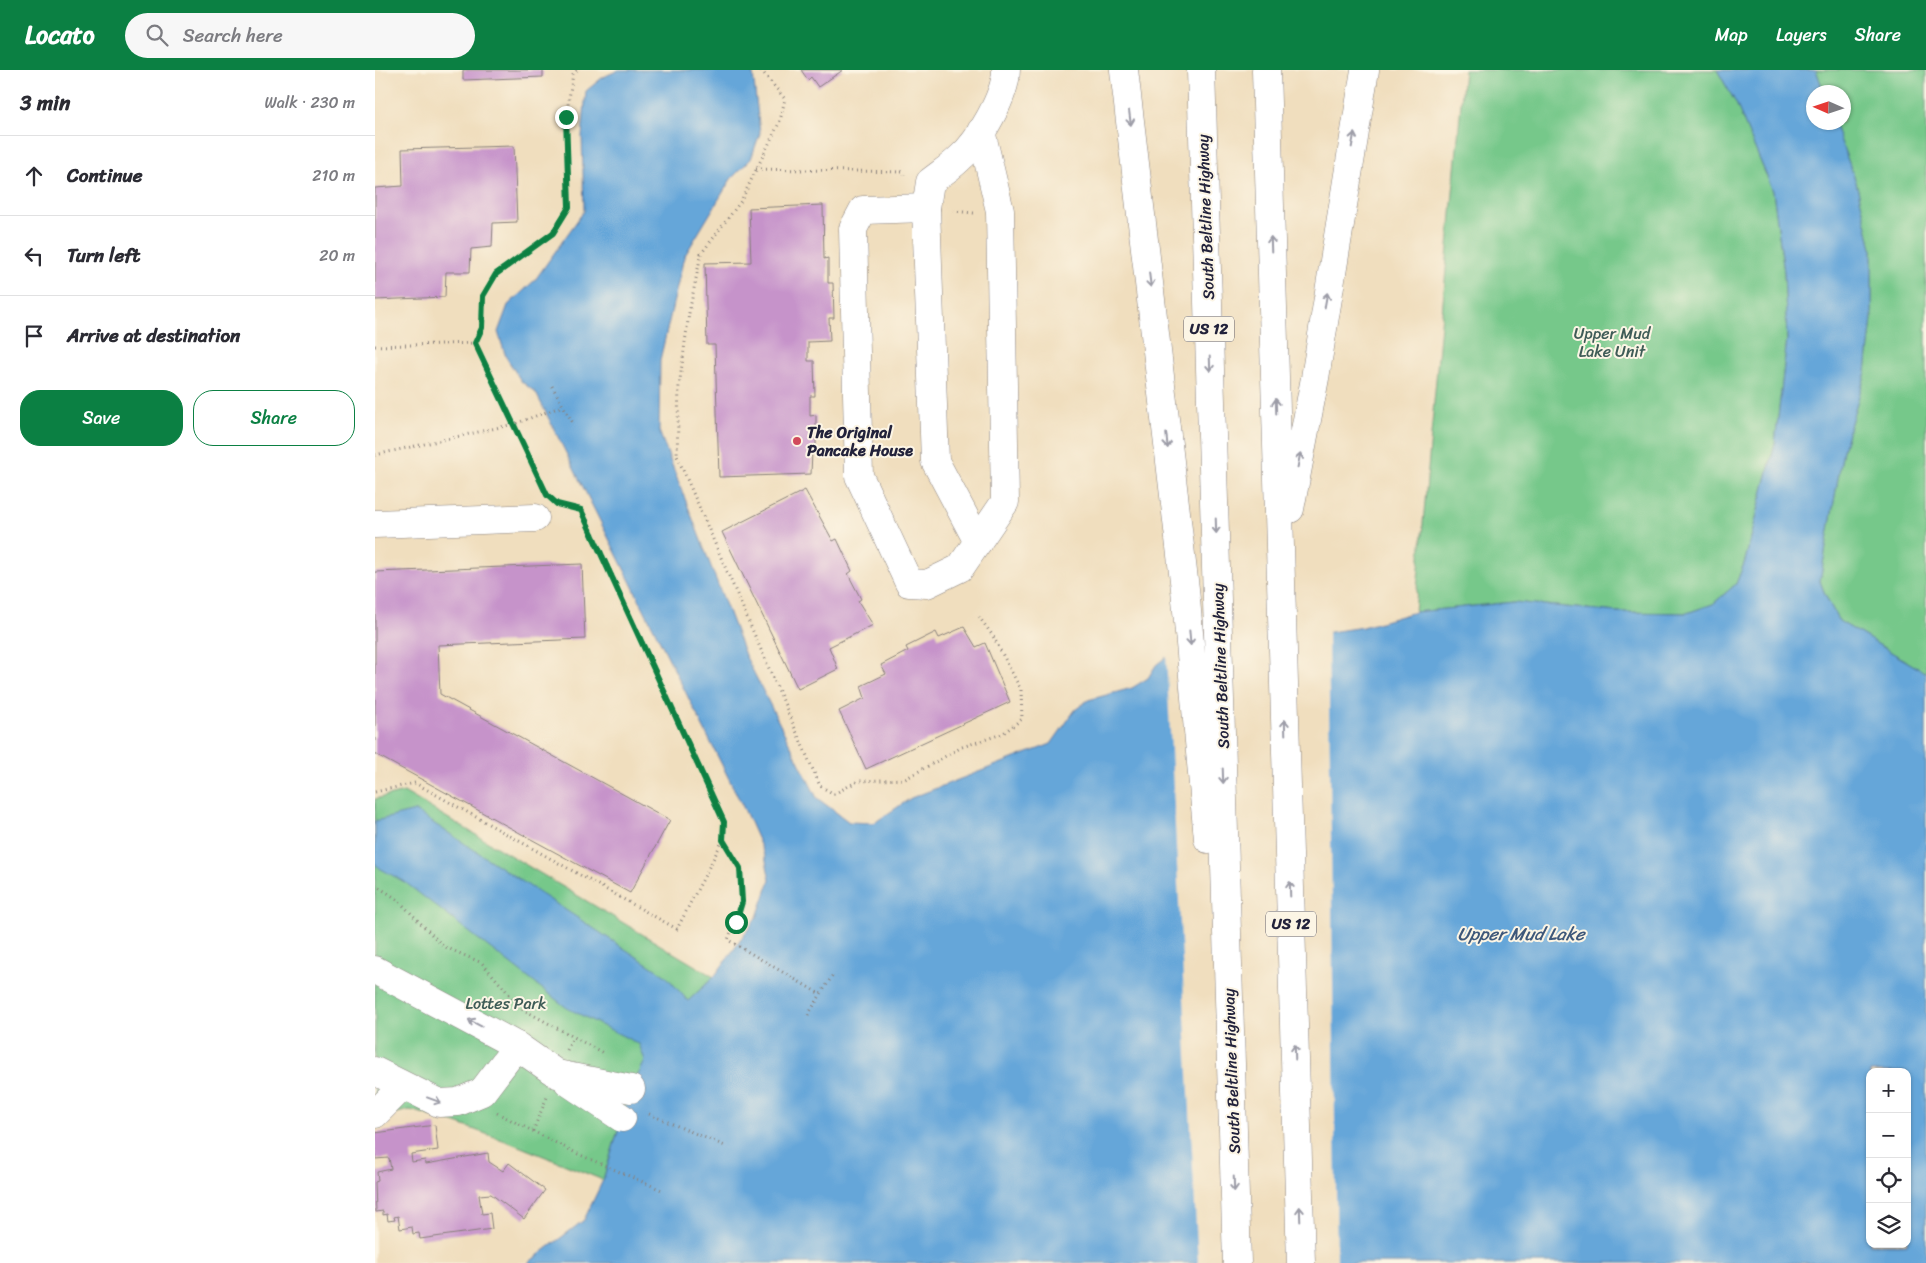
<!DOCTYPE html>
<html lang="en">
<head>
<meta charset="utf-8">
<style>
	:root { --surface:#fff; --page:#f7f7f7; --text:#2b2b33; --muted:#7c7c81; --line:#e1e1e2; --accent:#0b8043 }
	body { margin:0; font-family:Sriracha,sans-serif; background:var(--page); color:var(--text) }
	.controls { position:absolute; right:15px; bottom:15px; display:grid; overflow:hidden; border-radius:10px; box-shadow:0 1px 4px #0004 }
	.controls button { width:45px; height:45px; display:grid; place-items:center; padding:0; border:0; border-bottom:1px solid var(--line); background:var(--surface); color:var(--text); font:25px sans-serif }
	.compass { position:absolute; left:1431px; top:15px; width:45px; height:45px; border-radius:50%; background:var(--surface); box-shadow:0 1px 4px #0004; rotate:273deg }
	.stop { position:absolute; width:15px; height:15px; margin:-11px; border:4px solid #0b8043; border-radius:50%; background:#fff }
	.stop.end { background:#0b8043; border-color:#fff; box-shadow:0 1px 5px #0008 }
	.list { margin:0; padding:0; list-style:none }
	h2 { display:flex; justify-content:space-between; align-items:center; height:65px; margin:0; padding:0 20px; font-size:21px }
	h2 small { font-size:16px; font-weight:400; color:var(--muted) }
	.list li { display:grid; grid-template-columns:32px 1fr auto; gap:15px; align-items:center; box-sizing:border-box; height:80px; padding:0 20px; border-top:1px solid var(--line) }
	.list b { display:block; font-size:19px; white-space:nowrap }
	.list em { font-size:16px; font-style:normal; color:var(--muted) }
	.actions { display:flex; gap:10px; padding:15px 20px }
	.actions a { flex:1; padding:11px 0; border:1px solid var(--accent); border-radius:20px; text-align:center; font-size:18px; color:var(--accent) }
	.actions .main { background:var(--accent); color:#fff }
	.icon { flex:none; width:28px; height:28px; fill:none; stroke:currentColor; stroke-width:2; stroke-linecap:round; stroke-linejoin:round }
	.map { position:relative; flex:none; width:1551px; height:1193px; overflow:hidden }
	header { display:flex; align-items:center; gap:30px; box-sizing:border-box; height:70px; padding:0 25px; background:var(--accent); color:#fff }
	header strong { font-size:24px }
	nav { display:flex; gap:28px; margin-inline-start:auto; font-size:18px }
	.search { width:350px; height:45px; background:var(--page); display:flex; align-items:center; gap:12px; box-sizing:border-box; padding:0 18px; border-radius:28px; color:var(--muted); font-size:19px }
	main { display:flex }
	aside { flex:1; background:var(--surface) }
	.map>svg:first-child { display:block }
</style>
</head>
<body>
<header>
<strong>Locato</strong>
<div class="search"><svg class="icon" aria-label="search" viewBox="0 0 24 24"><circle cx="10" cy="10" r="6"/><path d="M15 15l6 6"/></svg>Search here</div>
<nav><a>Map</a><a>Layers</a><a>Share</a></nav>
</header>
<main>
<aside>
<h2>3 min<small>Walk · 230 m</small></h2>
<ul class="list">
<li><svg class="icon" aria-label="ahead" viewBox="0 0 24 24"><path d="M12 20V5M6 11l6-6 6 6"/></svg><div><b>Continue</b></div><em>210 m</em></li>
<li><svg class="icon" aria-label="left" viewBox="0 0 24 24"><path d="M17 20v-9H6M10 6l-5 5 5 5"/></svg><div><b>Turn left</b></div><em>20 m</em></li>
<li><svg class="icon" aria-label="arrive" viewBox="0 0 24 24"><path d="M6 21V4h12l-3 4 3 4H6"/></svg><div><b>Arrive at destination</b></div></li>
</ul>
<div class="actions"><a class="main">Save</a><a>Share</a></div>
</aside>
<div class="map">
<svg width="1551" height="1193" viewBox="0 0 1551 1193">
	<rect width="100%" height="100%" fill="#fcf5e5"/>
	<filter id="ink" filterUnits="userSpaceOnUse"><feTurbulence type="fractalNoise" baseFrequency=".02" numOctaves="2"/><feDisplacementMap in="SourceGraphic" scale="10" xChannelSelector="R" yChannelSelector="G"/><feConvolveMatrix kernelMatrix="1 2 1 2 8 2 1 2 1" color-interpolation-filters="sRGB"/></filter>
	<filter id="wash" filterUnits="userSpaceOnUse"><feTurbulence type="fractalNoise" baseFrequency=".0096" numOctaves="4" result="noise"/><feDisplacementMap in="SourceGraphic" scale="20" xChannelSelector="R" yChannelSelector="G"/><feGaussianBlur stdDeviation="1.12" result="paint"/><feColorMatrix in="noise" values="0 0 0 0 0 0 0 0 0 0 0 0 0 0 0 0 0 1.4 0 .05"/><feComposite in="paint" operator="in"/></filter>
	<g filter="url(#wash)">
		<rect width="100%" height="100%" fill="#f0debe"/>
		<!-- green -->
		<g fill="#76c88a" stroke="#4c7562">
			<polygon points="1089,0 1342,0 1361,33 1398,121 1409,202 1412,269 1400,374 1370,491 1361,514 1338,534 1312,543 1242,542 1139,532 1040,542"/>
			<polygon points="1441,0 1551,0 1551,603 1464,551 1450,525 1445,511 1468,380 1491,302 1497,248 1497,178 1481,112 1459,53 1468,52 1468,22 1449,22"/>
			<polygon points="29,722 339,907 313,931 247,1048 228,1110 136,1073 78,1052 35,1040 9,1046 0,1055 0,729"/>
		</g>
		<!-- water -->
		<path fill="#65a6d9" stroke="#44648a" fill-rule="evenodd" d="M244,0H373L378,4L385,63L376,89L356,109L309,187L285,290L284,361L370,585L442,728L474,752L499,753L536,728L676,674L700,640L713,630L757,618L773,608L781,595L791,587L988,557L1040,542L1139,532L1242,542L1312,543L1338,534L1361,514L1370,491L1400,374L1412,269L1409,202L1398,121L1361,33L1342,0H1441L1449,22H1438V52L1459,53L1481,112L1497,178V248L1491,302L1468,380L1445,511L1450,525L1464,551L1551,603V1193H153L209,1150L228,1110L256,1019L270,991L264,974L192,938L31,813L6,799L0,794V751L40,741L291,906L313,931L339,907L382,847L395,810L390,786L370,741L161,323L146,311L131,287L123,262L133,235L160,210L209,141L207,66L211,21L228,7ZM1495,1002H1532V1174H1495Z"/>
		<!-- pier -->
		<polygon fill="#f0debe" points="953,560 962,1193 823,1193 791,584"/>
		<g id="blocks">
			<!-- building -->
			<g fill="#c693ca">
				<polygon points="88,0 168,0 168,7 88,10"/>
				<polygon points="426,0 468,0 443,17 436,7 433,10"/>
				<polygon points="139,76 142,152 118,153 117,177 96,179 95,202 71,202 70,227 0,230 0,118 28,116 27,79"/>
				<polygon points="448,135 449,189 453,188 453,213 458,213 459,248 454,248 455,271 433,272 433,291 439,291 440,326 435,326 435,346 441,345 441,380 437,381 436,404 344,407 340,275 332,275 330,193 376,192 374,138"/>
				<polygon points="430,420 458,471 462,469 477,501 473,504 486,529 483,531 498,555 454,577 463,599 423,619 347,462"/>
				<polygon points="207,494 210,569 63,575 65,624 295,750 255,823 0,684 0,502"/>
				<polygon points="589,557 601,577 610,573 635,632 491,699 464,641 490,628 486,616 511,604 506,595 533,581 531,577 561,562 564,568"/>
				<polygon points="60,1055 63,1080 36,1084 37,1092 50,1090 51,1094 113,1083 114,1092 128,1101 134,1093 170,1120 149,1149 116,1124 104,1125 107,1144 115,1143 117,1159 45,1169 44,1163 38,1164 37,1157 25,1159 23,1146 19,1147 20,1150 13,1151 12,1144 8,1145 8,1141 1,1142 0,1112 3,1111 2,1102 16,1099 14,1088 0,1089 0,1063"/>
			</g>
		</g>
	</g>
	<g filter="url(#ink)">
		<use href="#blocks" fill-opacity="0" stroke="#89807c" stroke-width="1"/>
		<g fill="none" stroke-linecap="round" stroke-linejoin="round">
			<!-- minor casing -->
			<g stroke="#89807c" stroke-width="29">
				<g id="minor">
					<polyline points="551,138 488,140 478,159 484,406 534,513 552,514 585,498 630,432 625,141 606,61"/>
					<polyline points="0,454 160,448"/>
					<path d="M603,472L560,391L551,138L555,112C565,104 576,97 585,88C604,72 631,25 631,0"/>
					<polyline points="0,900 142,976 182,1004 256,1019"/>
					<polyline points="0,1001 64,1033 83,1032 107,1022 142,976"/>
					<polyline points="193,1012 247,1048"/>
					<polyline points="0,1044 28,1016"/>
				</g>
			</g>
			<!-- highway casing -->
			<g stroke="#89807c" stroke-width="29">
				<g id="highway">
					<polyline points="749,0 810,519 833,769"/>
					<polyline points="826,0 862,1193"/>
					<polyline points="891,0 926,1193"/>
					<polyline points="915,439 940,308 990,0"/>
				</g>
			</g>
			<!-- path -->
			<g stroke="#89807c" stroke-width="3" stroke-dasharray="1 4" stroke-linecap="butt">
				<polyline points="386,0 410,29 405,51 366,131 326,184 314,243 304,317 302,386 445,716 459,724 483,711 530,709 587,677 627,664 647,649 646,620 618,566 604,547"/>
				<polyline points="381,99 528,102 529,105"/>
				<polyline points="578,141 599,143"/>
				<polyline points="0,276 100,273"/>
				<polyline points="177,316 199,355"/>
				<polyline points="0,385 139,354 188,336"/>
				<polyline points="172,424 100,273 107,258 108,226 121,204 178,163 194,137 191,47 198,4 202,0"/>
				<polyline points="0,722 40,713 302,859 348,770 349,752 207,439 184,435"/>
				<polyline points="348,770 365,798 367,832 353,870 445,924"/>
				<polyline points="0,815 22,829 68,876 107,893 147,939 230,984"/>
				<polyline points="433,945 459,903"/>
				<polyline points="192,980 198,967"/>
				<polyline points="122,1043 203,1084 289,1121"/>
				<polyline points="274,1044 350,1076"/>
				<polyline points="158,1061 172,1027"/>
			</g>
			<!-- minor -->
			<use href="#minor" stroke="#fff" stroke-width="28"/>
			<!-- highway -->
			<use href="#highway" stroke="#fff" stroke-width="28"/>
		</g>
		<!-- one-way arrows -->
		<defs><path id="oneway-shaft" d="M-6 0H5M1.5-3L5.5 0L1.5 3" fill="none" stroke-width="1.6" stroke-linecap="round" stroke-linejoin="round" transform="scale(1.25)"/></defs>
		<g stroke="#9c9ca7">
			<use href="#oneway-shaft" transform="translate(755 48) rotate(83)"/>
			<use href="#oneway-shaft" transform="translate(978 70) rotate(-80)"/>
			<use href="#oneway-shaft" transform="translate(896 174) rotate(-92)"/>
			<use href="#oneway-shaft" transform="translate(775 210) rotate(83)"/>
			<use href="#oneway-shaft" transform="translate(951 230) rotate(-80)"/>
			<use href="#oneway-shaft" transform="translate(835 294) rotate(88)"/>
			<use href="#oneway-shaft" transform="translate(901 336) rotate(-92)"/>
			<use href="#oneway-shaft" transform="translate(792 371) rotate(84)"/>
			<use href="#oneway-shaft" transform="translate(924 390) rotate(-79)"/>
			<use href="#oneway-shaft" transform="translate(841 456) rotate(88)"/>
			<use href="#oneway-shaft" transform="translate(815 568) rotate(85)"/>
			<use href="#oneway-shaft" transform="translate(910 657) rotate(-92)"/>
			<use href="#oneway-shaft" transform="translate(848 706) rotate(88)"/>
			<use href="#oneway-shaft" transform="translate(915 819) rotate(-92)"/>
			<use href="#oneway-shaft" transform="translate(100 953) rotate(-152)"/>
			<use href="#oneway-shaft" transform="translate(920 982) rotate(-92)"/>
			<use href="#oneway-shaft" transform="translate(59 1030) rotate(20)"/>
			<use href="#oneway-shaft" transform="translate(859 1114) rotate(88)"/>
			<use href="#oneway-shaft" transform="translate(925 1144) rotate(-92)"/>
		</g>
	</g>
	<g fill="none" stroke-linecap="round" stroke-linejoin="round" filter="url(#ink)">
		<!-- route -->
		<polyline stroke="#0b8043" stroke-width="6" points="191,47 194,137 178,163 121,204 108,226 107,258 100,273 172,425 182,434 206,440 349,752 348,770 365,798 367,832 361,852"/>
	</g>
	<!-- markers -->
	<circle fill="#d1495b" stroke="#fcf5e5" stroke-width="2" cx="422" cy="371" r="5"/>
	<g text-anchor="middle" stroke-width="4" stroke-linejoin="round" paint-order="stroke">
		<!-- shield labels -->
		<g fill="#fcf5e5" stroke="#63616e" stroke-width="1">
			<rect x="809" y="246.5" width="50" height="25" rx="4"/>
			<rect x="891" y="841.5" width="50" height="25" rx="4"/>
		</g>
		<g font-size="15" font-weight="bold" fill="#22223b">
			<text x="834" y="264">US 12</text>
			<text x="916" y="859">US 12</text>
		</g>
		<!-- street labels -->
		<g font-size="16" fill="#22223b" stroke="#fcf5e5">
			<text transform="translate(830 147) rotate(-92)" y="6">South Beltline Highway</text>
			<text transform="translate(845 596) rotate(-92)" y="6">South Beltline Highway</text>
			<text transform="translate(856 1001) rotate(-92)" y="6">South Beltline Highway</text>
		</g>
		<!-- park labels -->
		<g font-size="16" fill="#3f5c57" stroke="#fcf5e5">
			<text x="1237" y="269">Upper Mud<tspan x="1237" dy="18">Lake Unit</tspan></text>
			<text x="131" y="939">Lottes Park</text>
		</g>
		<!-- poi labels -->
		<g font-size="16" font-weight="bold" fill="#22223b" stroke="#fcf5e5" text-anchor="start">
			<text x="432" y="368">The Original<tspan x="432" dy="18">Pancake House</tspan></text>
		</g>
		<!-- water labels -->
		<g font-size="18" font-style="italic" fill="#3d577a" stroke="#fcf5e5">
			<text x="1146" y="870">Upper Mud Lake</text>
		</g>
	</g>
</svg>
<div class="controls">
<button>+</button>
<button>−</button>
<button><svg class="icon" aria-label="locate" viewBox="0 0 24 24"><circle cx="12" cy="12" r="6"/><path d="M12 2v4M12 18v4M2 12h4M18 12h4"/></svg></button>
<button><svg class="icon" aria-label="layers" viewBox="0 0 24 24"><path d="M12 4l9 5-9 5-9-5zM3 14l9 5 9-5"/></svg></button>
</div>
<svg class="compass" viewBox="-18 -18 36 36"><path d="M0-13l5 13h-10z" fill="#e53935"/><path d="M0 13l5-13h-10z" fill="#7c7c81"/></svg>
<div class="stop" style="left:361px;top:852px"></div>
<div class="stop end" style="left:191px;top:47px"></div>
</div>
</main>
</body>
</html>
